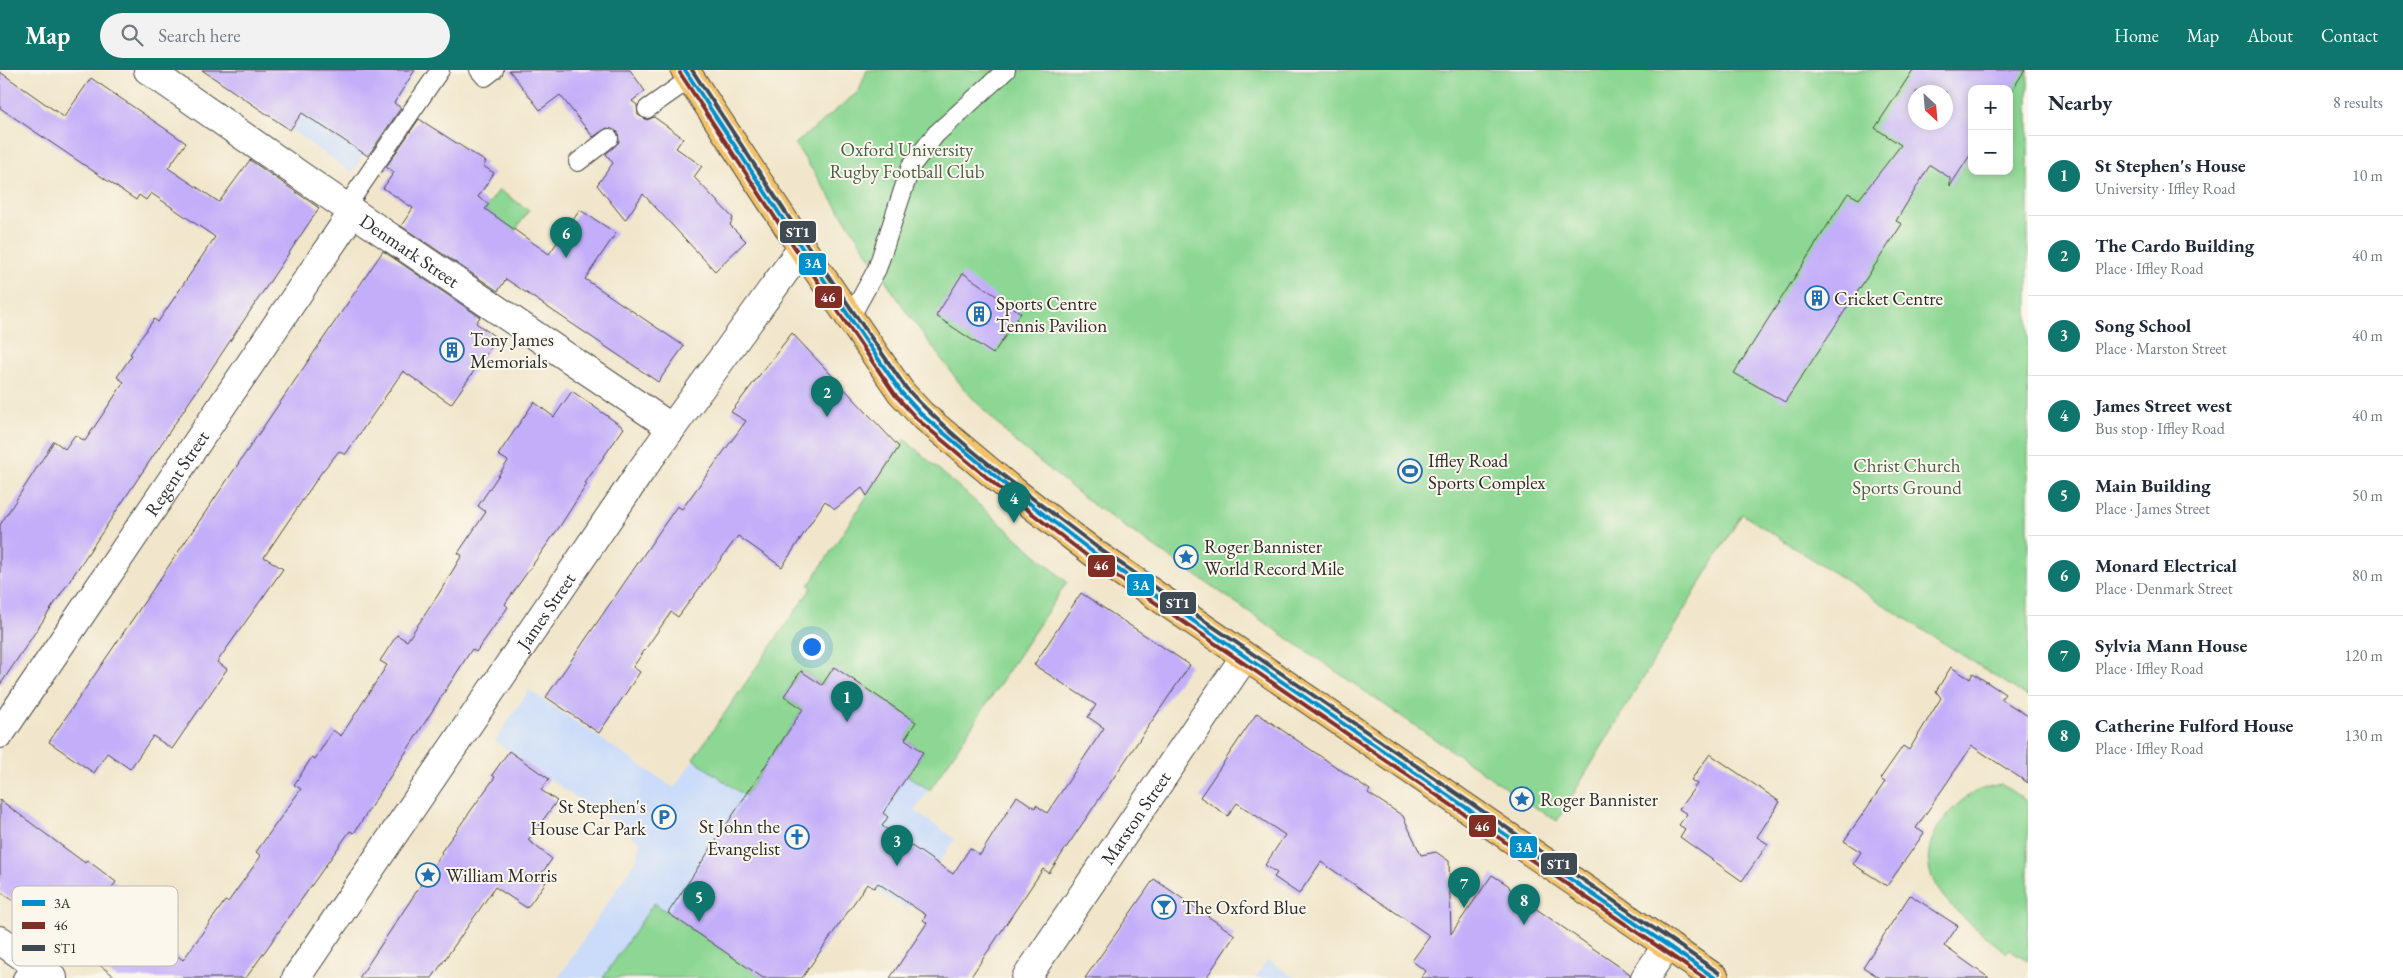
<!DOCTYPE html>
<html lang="en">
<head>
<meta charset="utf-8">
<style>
	:root { --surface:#fff; --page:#f2f2f3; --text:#1f2937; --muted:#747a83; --line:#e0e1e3; --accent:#0f766e }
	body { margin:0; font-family:"EB Garamond",serif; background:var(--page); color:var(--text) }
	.controls { position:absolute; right:15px; top:15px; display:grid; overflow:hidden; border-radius:10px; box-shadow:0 2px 8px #0003 }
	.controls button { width:45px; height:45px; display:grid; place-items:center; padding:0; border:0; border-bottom:1px solid var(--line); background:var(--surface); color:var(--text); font:25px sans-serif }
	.compass { position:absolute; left:1908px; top:15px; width:45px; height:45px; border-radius:50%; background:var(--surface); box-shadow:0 2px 8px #0003; rotate:154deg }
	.you { position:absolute; left:811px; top:576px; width:18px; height:18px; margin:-12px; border:4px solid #fff; border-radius:50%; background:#1a73e8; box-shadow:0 0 0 8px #1a73e833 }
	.badge { display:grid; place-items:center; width:32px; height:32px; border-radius:50%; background:var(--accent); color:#fff; font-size:16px; font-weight:700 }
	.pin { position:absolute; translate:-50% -41px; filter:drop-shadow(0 1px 2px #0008) }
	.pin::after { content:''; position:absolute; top:26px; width:18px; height:15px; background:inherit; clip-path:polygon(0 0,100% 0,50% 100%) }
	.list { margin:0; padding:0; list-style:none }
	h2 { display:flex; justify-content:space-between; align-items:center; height:65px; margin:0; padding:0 20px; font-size:21px }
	h2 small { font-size:16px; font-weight:400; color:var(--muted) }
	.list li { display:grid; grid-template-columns:32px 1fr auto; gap:15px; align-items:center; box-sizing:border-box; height:80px; padding:0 20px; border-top:1px solid var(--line) }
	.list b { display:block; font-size:19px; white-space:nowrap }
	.list p { margin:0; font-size:16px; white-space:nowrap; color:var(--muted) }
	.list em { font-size:16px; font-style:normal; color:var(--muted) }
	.icon { flex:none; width:28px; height:28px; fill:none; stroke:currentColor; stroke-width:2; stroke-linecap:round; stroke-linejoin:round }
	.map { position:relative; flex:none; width:2028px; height:908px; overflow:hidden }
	header { display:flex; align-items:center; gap:30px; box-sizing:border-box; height:70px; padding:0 25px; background:var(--accent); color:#fff }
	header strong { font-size:24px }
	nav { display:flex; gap:28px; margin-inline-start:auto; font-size:18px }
	.search { width:350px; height:45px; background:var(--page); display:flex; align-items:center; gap:12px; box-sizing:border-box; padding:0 18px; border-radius:28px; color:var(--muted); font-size:19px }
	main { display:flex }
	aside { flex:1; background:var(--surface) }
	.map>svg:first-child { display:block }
</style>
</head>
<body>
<header>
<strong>Map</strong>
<div class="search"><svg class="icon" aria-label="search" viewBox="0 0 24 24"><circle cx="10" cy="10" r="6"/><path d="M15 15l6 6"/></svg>Search here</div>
<nav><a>Home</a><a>Map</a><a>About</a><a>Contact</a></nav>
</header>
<main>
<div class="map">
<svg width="2028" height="908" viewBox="0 0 2028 908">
	<rect width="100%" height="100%" fill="#fbf7ec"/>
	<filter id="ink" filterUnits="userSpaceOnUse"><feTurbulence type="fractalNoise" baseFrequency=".02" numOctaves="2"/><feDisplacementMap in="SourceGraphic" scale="10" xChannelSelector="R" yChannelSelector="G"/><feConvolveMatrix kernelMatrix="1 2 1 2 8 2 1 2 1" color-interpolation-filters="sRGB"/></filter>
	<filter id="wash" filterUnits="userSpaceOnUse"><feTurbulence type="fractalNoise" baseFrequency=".0096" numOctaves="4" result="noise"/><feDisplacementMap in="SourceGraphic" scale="20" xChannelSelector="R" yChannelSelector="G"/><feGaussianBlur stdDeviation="1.12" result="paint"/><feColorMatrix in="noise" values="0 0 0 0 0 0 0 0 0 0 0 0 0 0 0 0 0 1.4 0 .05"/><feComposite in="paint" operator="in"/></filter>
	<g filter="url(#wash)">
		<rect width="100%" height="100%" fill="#f1e6cb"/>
		<!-- built -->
		<g fill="#cadcf9">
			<polygon points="328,0 416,0 352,103 290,59"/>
			<polygon points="904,369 1067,512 915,741 955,769 907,840 867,814 802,908 558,908 637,788 640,772 495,671 529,620 674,718 812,517 809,515"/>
			<polygon points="1268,890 1295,908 1255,908"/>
		</g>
		<!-- green -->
		<g fill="#8cd793" stroke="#5c815f" fill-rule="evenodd">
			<path d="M867,0H2028V627L1742,444L1557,751L1522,729L1092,434L1012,369L964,319L908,244L795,74L859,21ZM1972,19H2009V101H1972ZM1916,22H1946V52H1916Z"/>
			<polygon points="499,120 529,140 515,161 485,139"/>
			<polygon points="904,369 1067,512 930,720 908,706 923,682 905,669 916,651 834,598 822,615 801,601 784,626 803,639 745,726 693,689 812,517 809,515"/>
			<path d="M2001,714L2028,732V891L2010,879L2006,883C1967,848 1897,810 1944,749C1960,729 1976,718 2001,714Z"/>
			<polygon points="654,833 763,908 603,908"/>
		</g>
		<g id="blocks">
			<!-- building -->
			<g fill="#c3aff9" fill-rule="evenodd">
				<polygon points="202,0 415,0 394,33 401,38 368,86 302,43 290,60"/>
				<polygon points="509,0 630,0 645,21 632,31 637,35 638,45 647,50 654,47 683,68 676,78 702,96 694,107 733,148 730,155 746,171 715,201 643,124 625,150 597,115 613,93 606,84 619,72 618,62 607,58 593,67 560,25 540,40"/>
				<path d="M1913,0H2025L2009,25V19H1972V82L1950,116V108L1930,95L1896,151L1902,154L1785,332L1734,303L1848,123L1859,129L1901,75L1875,58ZM1916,22H1946V52H1916Z"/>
				<polygon points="0,2 64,47 91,8 186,73 168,98 219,132 250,90 319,138 0,615 0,455 54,371 65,379 75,365 85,371 124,312 117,307 132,285 130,284 154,249 158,252 215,167 151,123 146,130 139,125 136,130 0,38"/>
				<polygon points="419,49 486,92 483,96 494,103 478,127 489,134 485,139 549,184 580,140 616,163 585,209 684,276 658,312 506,209 498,221 401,156 413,138 383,118 394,102 386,97"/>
				<polygon points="383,181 480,247 476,253 497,268 451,334 403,301 345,385 339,381 321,403 264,487 283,499 217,592 227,599 172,679 153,666 130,699 107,683 94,703 49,672"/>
				<polygon points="963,203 1021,243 993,284 936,246"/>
				<polygon points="792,263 899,377 867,426 862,418 835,439 825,431 782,497 738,466 678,547 671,542 633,597 640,602 599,663 546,627 677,436 682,439 746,351 731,342"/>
				<polygon points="572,321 624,358 585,413 587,414 560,456 505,534 508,537 476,582 472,579 354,763 350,761 246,908 117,908 0,821 0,730 85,793 87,790 116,812 103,829 183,890 225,831 228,832 261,786 256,782 301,719 294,715 312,687 315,689 333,660 341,666 387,595 380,591 397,565 407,571 438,525 462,485 458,483 486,442 478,436 508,391 498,385 534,332 554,347"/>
				<polygon points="1081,523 1190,595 1049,803 1043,799 970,908 890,908 927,853 923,850 926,845 878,813 874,818 867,814 802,908 763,908 668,843 803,639 784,626 801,601 822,615 834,597 916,652 905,669 923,682 883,743 888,747 882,756 953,804 970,778 980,785 1017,726 1035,738 1036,735 1047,743 1104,658 1088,647 1096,635 1034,595"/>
				<polygon points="1951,597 1970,609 1973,603 2005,624 2001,629 2028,646 2028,713 1972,676 1916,758 1924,763 1887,816 1853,794 1861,782 1844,771 1885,712 1880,709 1903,676 1909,680 1941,628 1936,621"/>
				<polygon points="1257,643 1370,720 1368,723 1403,746 1421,785 1436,782 1449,791 1451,864 1492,805 1508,815 1512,822 1630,904 1630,908 1421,908 1426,901 1412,891 1430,866 1367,823 1321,792 1299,824 1274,807 1277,803 1265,795 1285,765 1237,733 1228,746 1200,727"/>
				<polygon points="509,681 549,709 541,720 557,731 528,770 552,789 539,807 546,812 527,838 495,817 432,908 359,908 442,783 441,782 495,707 492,705"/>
				<polygon points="1710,684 1780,732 1757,767 1768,774 1742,811 1680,767 1685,759 1679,755 1687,744 1679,739 1697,714 1691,710"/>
				<polygon points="1154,809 1235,865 1206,908 1085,908"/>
				<polygon points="1910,825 1958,856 1944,876 1989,908 1880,908 1863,897"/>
			</g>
		</g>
	</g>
	<g filter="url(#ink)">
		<use href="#blocks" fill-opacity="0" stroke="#494743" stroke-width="1"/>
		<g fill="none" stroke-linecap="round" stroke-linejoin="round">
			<!-- service casing -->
			<g stroke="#494743" stroke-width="20">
				<g id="service">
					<polyline points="479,0 485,7 494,0"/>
					<polyline points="647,39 691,8"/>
					<polyline points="578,92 609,68"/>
					<polyline points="346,137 440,0"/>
					<polyline points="850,248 877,199 911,96 936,64 1006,0"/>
					<polyline points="22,908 33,893"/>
				</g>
			</g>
			<!-- minor casing -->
			<g stroke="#494743" stroke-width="30">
				<g id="minor">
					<path id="s1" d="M148,0L353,142L672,358"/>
					<path id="s2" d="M0,664L353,142"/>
					<polyline points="0,870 53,908"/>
					<path id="s3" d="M296,908L640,402L802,178"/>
					<path id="s4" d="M1026,908L1244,588"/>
					<polyline points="1645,908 1667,875"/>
				</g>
			</g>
			<!-- primary casing -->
			<g stroke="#494743" stroke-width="30">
				<polyline id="primary" points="685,0 802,178 901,322 921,344 1007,416 1094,483 1715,908"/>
			</g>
			<!-- service -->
			<use href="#service" stroke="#fff" stroke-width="18"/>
			<!-- minor -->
			<use href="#minor" stroke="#fff" stroke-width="28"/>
			<!-- primary -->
			<use href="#primary" stroke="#f2c36a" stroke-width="28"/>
			<!-- bus-1 casing -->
			<g stroke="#fbf7ec" stroke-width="8">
				<polyline id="bus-1" points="685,0 802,178 901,322 921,344 1007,416 1094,483 1715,908"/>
			</g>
			<!-- bus-2 casing -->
			<g stroke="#fbf7ec" stroke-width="8">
				<polyline id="bus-2" points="680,3 797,181 896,326 917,349 1003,421 1090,488 1704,908"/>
			</g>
			<!-- bus-3 casing -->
			<g stroke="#fbf7ec" stroke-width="8">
				<path id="bus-3" d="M692,0L807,175L906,318C961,378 1033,428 1098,478L1719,903"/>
			</g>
			<!-- bus-1 -->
			<use href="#bus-1" stroke="#008eca" stroke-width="4"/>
			<!-- bus-2 -->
			<use href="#bus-2" stroke="#812e27" stroke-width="4"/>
			<!-- bus-3 -->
			<use href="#bus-3" stroke="#404a53" stroke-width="4"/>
		</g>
	</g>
	<!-- icons -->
	<defs>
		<g id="building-ring" transform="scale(1.25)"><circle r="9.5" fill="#fbf7ec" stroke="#1f6fb2" stroke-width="1.5"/><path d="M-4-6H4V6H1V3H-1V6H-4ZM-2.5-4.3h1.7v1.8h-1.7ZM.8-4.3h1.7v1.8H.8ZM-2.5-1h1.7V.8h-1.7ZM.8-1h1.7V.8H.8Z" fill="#1f6fb2"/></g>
		<g id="stadium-ring" transform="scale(1.25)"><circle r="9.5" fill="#fbf7ec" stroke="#1f6fb2" stroke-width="1.5"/><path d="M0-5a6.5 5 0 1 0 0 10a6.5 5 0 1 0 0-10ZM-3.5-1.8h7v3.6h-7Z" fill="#1f6fb2"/></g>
		<g id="sight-ring" transform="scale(1.25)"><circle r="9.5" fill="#fbf7ec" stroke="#1f6fb2" stroke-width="1.5"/><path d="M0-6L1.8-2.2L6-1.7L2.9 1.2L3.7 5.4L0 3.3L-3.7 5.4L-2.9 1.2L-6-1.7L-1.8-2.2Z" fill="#1f6fb2"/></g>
		<g id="parking-ring" transform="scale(1.25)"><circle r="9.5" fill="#fbf7ec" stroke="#1f6fb2" stroke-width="1.5"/><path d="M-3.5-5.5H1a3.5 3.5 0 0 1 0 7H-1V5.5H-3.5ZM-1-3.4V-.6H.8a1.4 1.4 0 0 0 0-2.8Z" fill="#1f6fb2"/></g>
		<g id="church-ring" transform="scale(1.25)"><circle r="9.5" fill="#fbf7ec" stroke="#1f6fb2" stroke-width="1.5"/><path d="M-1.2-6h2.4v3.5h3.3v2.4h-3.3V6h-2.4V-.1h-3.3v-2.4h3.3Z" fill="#1f6fb2"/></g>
		<g id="bar-ring" transform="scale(1.25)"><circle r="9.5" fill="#fbf7ec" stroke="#1f6fb2" stroke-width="1.5"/><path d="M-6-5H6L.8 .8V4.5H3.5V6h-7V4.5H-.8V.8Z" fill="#1f6fb2"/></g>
	</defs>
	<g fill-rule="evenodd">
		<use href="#building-ring" x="1817" y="228"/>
		<use href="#building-ring" x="979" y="244"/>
		<use href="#building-ring" x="452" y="280"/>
		<use href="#stadium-ring" x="1410" y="401"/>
		<use href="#sight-ring" x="1186" y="487"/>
		<use href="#sight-ring" x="1522" y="729"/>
		<use href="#parking-ring" x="664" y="747"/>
		<use href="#church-ring" x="797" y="767"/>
		<use href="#sight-ring" x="428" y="805"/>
		<use href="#bar-ring" x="1164" y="837"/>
	</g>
	<g text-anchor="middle" stroke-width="4" stroke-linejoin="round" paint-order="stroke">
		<!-- park labels -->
		<g font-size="19" fill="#485f4a" stroke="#fbf7ec">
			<text x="907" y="86">Oxford University<tspan x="907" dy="22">Rugby Football Club</tspan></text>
			<text x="1907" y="402">Christ Church<tspan x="1907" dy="22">Sports Ground</tspan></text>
		</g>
		<!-- street labels -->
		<g font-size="19" fill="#2b2b2b" stroke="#fbf7ec">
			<text dy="7" stroke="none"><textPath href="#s1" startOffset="318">Denmark Street</textPath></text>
			<text dy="7" stroke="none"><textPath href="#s2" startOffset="315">Regent Street</textPath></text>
			<text dy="7" stroke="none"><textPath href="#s3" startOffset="444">James Street</textPath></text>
			<text dy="7" stroke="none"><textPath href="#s4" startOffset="194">Marston Street</textPath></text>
		</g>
		<!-- poi labels -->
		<g font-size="19" fill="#2b2b2b" stroke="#fbf7ec" text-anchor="start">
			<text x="1834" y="235">Cricket Centre</text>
			<text x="996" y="240">Sports Centre<tspan x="996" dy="22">Tennis Pavilion</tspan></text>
			<text x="470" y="276">Tony James<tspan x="470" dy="22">Memorials</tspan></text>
			<text x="1428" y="397">Iffley Road<tspan x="1428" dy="22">Sports Complex</tspan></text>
			<text x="1204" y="483">Roger Bannister<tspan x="1204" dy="22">World Record Mile</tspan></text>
			<text x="1540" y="736">Roger Bannister</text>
			<text x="646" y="743" text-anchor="end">St Stephen's<tspan x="646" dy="22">House Car Park</tspan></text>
			<text x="780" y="763" text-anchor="end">St John the<tspan x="780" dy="22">Evangelist</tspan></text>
			<text x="446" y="812">William Morris</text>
			<text x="1182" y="844">The Oxford Blue</text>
		</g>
	</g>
	<!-- legend -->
	<rect x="12" y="816" width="166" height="80" rx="8" fill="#fbf7ec" stroke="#bdbab2" stroke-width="1"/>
	<rect x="22" y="830" width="23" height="6" fill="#008eca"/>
	<rect x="22" y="852" width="23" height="7" fill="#812e27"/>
	<rect x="22" y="875" width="23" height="6" fill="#404a53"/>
	<g font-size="14" fill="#2b2b2b">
		<text x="54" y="838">3A</text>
		<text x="54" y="860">46</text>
		<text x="54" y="883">ST1</text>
	</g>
	<g stroke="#fbf7ec" stroke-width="2">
		<rect x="779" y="150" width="38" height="24" rx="5" fill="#404a53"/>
		<rect x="798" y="182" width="29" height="24" rx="5" fill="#008eca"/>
		<rect x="814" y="215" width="29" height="24" rx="5" fill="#812e27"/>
		<rect x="1087" y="484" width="29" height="24" rx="5" fill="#812e27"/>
		<rect x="1126" y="503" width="29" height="24" rx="5" fill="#008eca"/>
		<rect x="1159" y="521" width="38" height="24" rx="5" fill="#404a53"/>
		<rect x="1468" y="744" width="29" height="24" rx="5" fill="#812e27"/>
		<rect x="1509" y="765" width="29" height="24" rx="5" fill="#008eca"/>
		<rect x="1540" y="782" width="38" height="24" rx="5" fill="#404a53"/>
	</g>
	<g font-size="14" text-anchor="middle" font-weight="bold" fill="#fff">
		<text x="798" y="167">ST1</text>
		<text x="813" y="198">3A</text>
		<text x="828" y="232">46</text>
		<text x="1101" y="500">46</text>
		<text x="1141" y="520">3A</text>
		<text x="1178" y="538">ST1</text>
		<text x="1482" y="761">46</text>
		<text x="1524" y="782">3A</text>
		<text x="1559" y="799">ST1</text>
	</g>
</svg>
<div class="controls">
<button>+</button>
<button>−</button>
</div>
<svg class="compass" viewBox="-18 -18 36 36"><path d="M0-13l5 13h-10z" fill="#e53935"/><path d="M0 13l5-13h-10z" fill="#747a83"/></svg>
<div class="you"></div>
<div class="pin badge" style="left:847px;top:652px">1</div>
<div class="pin badge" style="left:827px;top:347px">2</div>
<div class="pin badge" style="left:897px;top:796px">3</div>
<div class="pin badge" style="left:1014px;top:453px">4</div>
<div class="pin badge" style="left:699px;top:852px">5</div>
<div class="pin badge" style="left:566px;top:188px">6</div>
<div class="pin badge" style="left:1464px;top:838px">7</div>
<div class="pin badge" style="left:1524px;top:855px">8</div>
</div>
<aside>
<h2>Nearby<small>8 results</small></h2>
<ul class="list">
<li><span class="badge">1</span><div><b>St Stephen's House</b><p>University · Iffley Road</p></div><em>10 m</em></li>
<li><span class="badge">2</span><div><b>The Cardo Building</b><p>Place · Iffley Road</p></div><em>40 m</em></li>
<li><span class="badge">3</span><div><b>Song School</b><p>Place · Marston Street</p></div><em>40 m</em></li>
<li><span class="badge">4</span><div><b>James Street west</b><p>Bus stop · Iffley Road</p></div><em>40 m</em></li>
<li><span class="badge">5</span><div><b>Main Building</b><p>Place · James Street</p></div><em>50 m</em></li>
<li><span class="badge">6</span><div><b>Monard Electrical</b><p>Place · Denmark Street</p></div><em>80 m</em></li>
<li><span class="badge">7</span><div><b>Sylvia Mann House</b><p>Place · Iffley Road</p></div><em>120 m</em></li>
<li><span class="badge">8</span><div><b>Catherine Fulford House</b><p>Place · Iffley Road</p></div><em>130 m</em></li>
</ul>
</aside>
</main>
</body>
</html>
